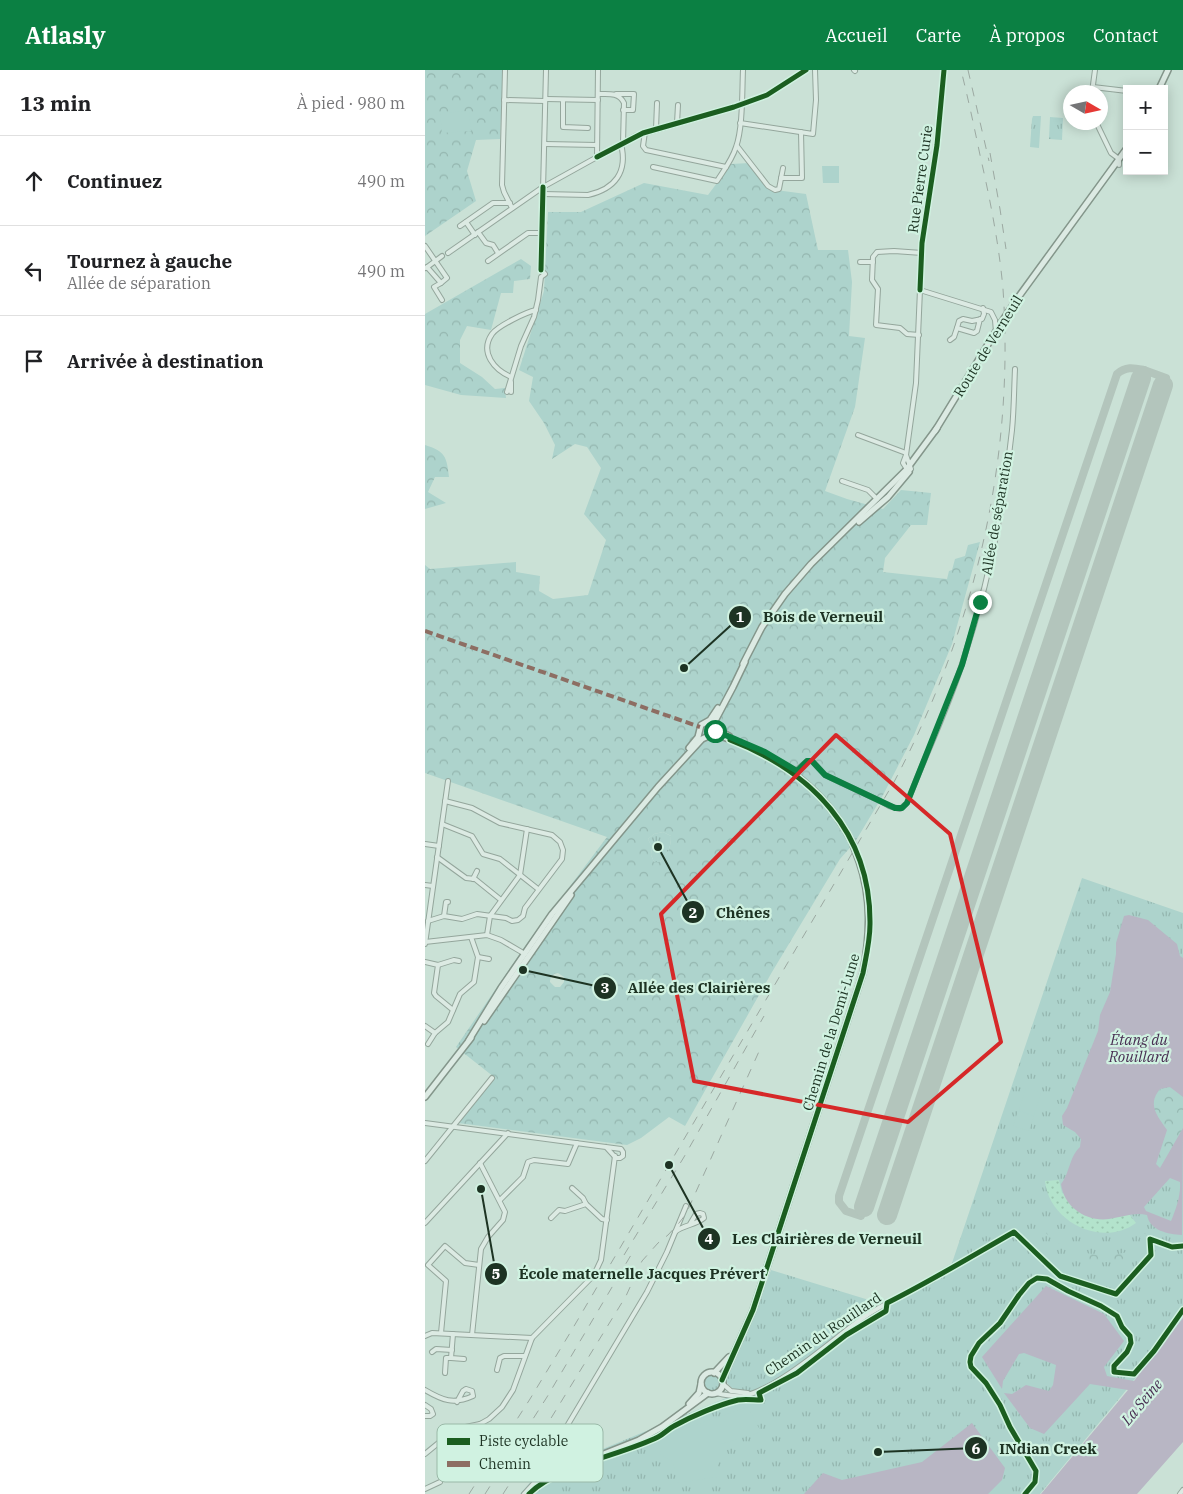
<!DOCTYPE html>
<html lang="fr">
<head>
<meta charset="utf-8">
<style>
	:root { --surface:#fff; --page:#f2f2f2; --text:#202124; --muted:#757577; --line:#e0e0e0; --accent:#0b8043 }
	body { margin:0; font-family:"IBM Plex Serif",serif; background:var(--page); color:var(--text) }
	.controls { position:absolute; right:15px; top:15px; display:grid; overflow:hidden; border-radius:0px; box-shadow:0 2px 12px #0003 }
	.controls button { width:45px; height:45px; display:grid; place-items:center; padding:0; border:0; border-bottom:1px solid var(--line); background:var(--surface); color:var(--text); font:25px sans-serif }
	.compass { position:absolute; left:638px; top:15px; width:45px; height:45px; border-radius:50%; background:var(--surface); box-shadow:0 2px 12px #0003; rotate:99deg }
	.stop { position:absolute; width:15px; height:15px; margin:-11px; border:4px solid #0b8043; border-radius:50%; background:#fff }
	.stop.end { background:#0b8043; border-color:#fff; box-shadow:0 1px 5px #0008 }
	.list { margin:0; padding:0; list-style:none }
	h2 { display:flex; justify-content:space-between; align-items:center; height:65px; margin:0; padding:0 20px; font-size:21px }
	h2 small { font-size:16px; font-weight:400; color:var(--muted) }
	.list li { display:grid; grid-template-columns:32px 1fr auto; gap:15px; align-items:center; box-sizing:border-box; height:90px; padding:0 20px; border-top:1px solid var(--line) }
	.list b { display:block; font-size:19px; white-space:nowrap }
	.list p { margin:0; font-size:16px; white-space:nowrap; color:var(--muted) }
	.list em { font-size:16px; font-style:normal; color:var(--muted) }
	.icon { flex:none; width:28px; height:28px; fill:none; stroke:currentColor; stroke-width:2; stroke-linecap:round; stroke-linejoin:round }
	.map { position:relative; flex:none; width:758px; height:1424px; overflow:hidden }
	header { display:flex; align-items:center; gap:30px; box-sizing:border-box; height:70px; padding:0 25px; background:var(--accent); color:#fff }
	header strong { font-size:24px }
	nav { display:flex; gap:28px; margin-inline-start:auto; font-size:18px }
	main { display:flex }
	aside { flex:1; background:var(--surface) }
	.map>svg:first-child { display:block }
</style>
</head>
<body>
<header>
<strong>Atlasly</strong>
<nav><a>Accueil</a><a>Carte</a><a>À propos</a><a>Contact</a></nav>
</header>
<main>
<aside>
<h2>13 min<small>À pied · 980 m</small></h2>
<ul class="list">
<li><svg class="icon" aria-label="ahead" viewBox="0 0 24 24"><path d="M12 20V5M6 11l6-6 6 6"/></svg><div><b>Continuez</b></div><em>490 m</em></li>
<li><svg class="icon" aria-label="left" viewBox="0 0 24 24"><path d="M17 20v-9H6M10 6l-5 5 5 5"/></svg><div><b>Tournez à gauche</b><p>Allée de séparation</p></div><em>490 m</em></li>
<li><svg class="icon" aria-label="arrive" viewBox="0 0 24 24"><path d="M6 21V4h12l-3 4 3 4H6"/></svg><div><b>Arrivée à destination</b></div></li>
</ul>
</aside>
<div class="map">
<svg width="758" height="1424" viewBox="0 0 758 1424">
	<defs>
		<pattern id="grass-tufts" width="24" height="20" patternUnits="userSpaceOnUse" patternTransform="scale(1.25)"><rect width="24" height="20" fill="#add3cc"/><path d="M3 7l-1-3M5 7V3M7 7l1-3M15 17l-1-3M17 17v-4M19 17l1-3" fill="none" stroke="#94b6af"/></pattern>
		<pattern id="forest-crowns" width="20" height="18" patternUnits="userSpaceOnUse" patternTransform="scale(1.25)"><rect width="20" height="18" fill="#add3cc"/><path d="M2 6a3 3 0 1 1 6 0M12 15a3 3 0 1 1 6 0" fill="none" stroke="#94b6af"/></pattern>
		<pattern id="sand-dots" width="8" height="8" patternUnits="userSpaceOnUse" patternTransform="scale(1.25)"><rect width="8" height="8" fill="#b3e3cc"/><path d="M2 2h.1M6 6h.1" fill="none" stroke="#9ac3af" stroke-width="1.8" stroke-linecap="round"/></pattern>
	</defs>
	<rect width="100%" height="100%" fill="#cae1d6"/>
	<!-- grass -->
	<g fill="url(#grass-tufts)">
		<polygon points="608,46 616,46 614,78 605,77 607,49"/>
		<polygon points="625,47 638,48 637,70 624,69"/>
		<path d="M238,762L246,766C246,777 243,784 235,792H229L226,785L227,777L223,769L229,764Z"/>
		<path d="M657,808L758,843V1248L743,1269L737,1274L698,1324L615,1424H95L110,1407L318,1321C308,1319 301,1317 300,1305L321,1266L346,1200L457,1234L527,1193Z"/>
		<circle cx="287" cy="1313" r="9"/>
	</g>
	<!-- forest -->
	<g fill="url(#forest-crowns)" fill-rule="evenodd">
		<polygon points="0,0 78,0 75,69 51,70 42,101 51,131 0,166"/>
		<path d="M325,93L343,119L381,124L393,180H423L427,212L424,266L440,268L430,337L400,421L422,429L458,439L476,420L506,423L502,455H486L460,488L458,502L522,509L524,501L527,500L530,489L540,486L543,475L555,472L527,574L489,665L457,727L430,772L415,789L347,902L260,1056L244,1047L216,1068L202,1075L33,1053L69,1007L31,977L103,872L182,767L0,703V495L5,499L91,492V502L115,506L114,521L128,529L163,525L181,470L159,444L176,398L162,377L150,374L127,389L130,375L119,353L104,331L108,307L94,300L119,221L123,142H156L219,113L283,125L306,94ZM238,762L246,766C246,777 243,784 235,792H229L226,785L227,777L223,769L229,764ZM133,903L139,907V912L135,917H130L125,912C125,907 128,903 133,903Z"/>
		<polygon points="96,189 106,196 105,209 89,211 88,223 76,223 66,260 42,256 35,270 35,293 57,307 70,319 80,318 81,328 36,325 0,315 0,244"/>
		<path d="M0,375C20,381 22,387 24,407H10L3,422L21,433L0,439Z"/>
		<polygon points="745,1017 758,1027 758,1058 736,1098 731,1094 741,1060 729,1040 728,1027 735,1019"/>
		<path d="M622,1162C654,1186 675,1191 713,1179L712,1174L717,1172L715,1167L720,1163L725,1172L724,1181C699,1192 685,1194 659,1190V1186C644,1180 632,1174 621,1163Z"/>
	</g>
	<!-- sand -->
	<path fill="url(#sand-dots)" d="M634,1110L637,1123L694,1147L704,1144L711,1153C677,1178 624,1152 620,1111Z"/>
	<!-- pitch -->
	<g fill="#add3cc">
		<polygon points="44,41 46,61 17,63 15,43"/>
		<polygon points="397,96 414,96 414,113 398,113"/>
		<polygon points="601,1018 616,1023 609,1045 594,1040"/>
		<polygon points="593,1041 609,1046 604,1061 588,1056"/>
		<polygon points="323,1337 336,1362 293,1375 293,1407 252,1413 248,1391 236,1385 232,1368"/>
	</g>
	<!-- water -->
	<g fill="#b8b6c4" fill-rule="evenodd">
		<path d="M704,845L723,850L752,874L755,886L758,888V1027L745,1017L735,1019C722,1035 732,1045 742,1060L731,1094L735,1098L758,1058L757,1165C743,1164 725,1161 722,1145C710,1142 697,1147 684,1149C661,1152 639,1137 636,1114C645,1103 644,1087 655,1077L656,1069L650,1062L638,1055L637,1046L642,1038L673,961L675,945L685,922L691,884V873L699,846ZM745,1108L755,1112C756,1125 751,1139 746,1151L721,1141L719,1137Z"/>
		<polygon points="621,1216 679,1244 699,1271 679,1297 682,1306 709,1311 758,1248 758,1372 712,1424 616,1424 703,1320 665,1314 619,1364 605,1358 579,1323 587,1324 601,1315 624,1321 628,1315 631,1295 599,1283 594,1284 578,1311 577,1319 557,1287"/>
		<polygon points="547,1353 580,1398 577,1410 563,1424 379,1424 398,1403 417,1410 497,1392"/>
	</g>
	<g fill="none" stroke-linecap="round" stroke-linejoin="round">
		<!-- taxiway -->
		<g stroke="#b3c5bc" stroke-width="8">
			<polyline points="719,300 741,308 738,315"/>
			<path d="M439,1137L436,1146L421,1141L414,1132V1126L692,304C701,296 709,298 719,300L716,308"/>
		</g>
		<!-- runway -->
		<g stroke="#b3c5bc" stroke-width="20">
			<polyline points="439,1137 716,308"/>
			<polyline points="462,1145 738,315"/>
		</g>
		<!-- street casing -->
		<g stroke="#94a69c" stroke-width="6">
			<g id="street">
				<polyline points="80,0 77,115 79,122 87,138"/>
				<polyline points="429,0 430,1"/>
				<polyline points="668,17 702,21"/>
				<polyline points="667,22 670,0"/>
				<path d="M173,24C183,24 194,22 199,33L198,73"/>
				<polyline points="191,24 209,24 208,40 198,40"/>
				<polyline points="121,29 173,30"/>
				<polyline points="79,30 120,31"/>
				<polyline points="138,30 138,57 163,58"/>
				<polyline points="671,52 686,83 694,89 694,95"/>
				<polyline points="252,53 253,35"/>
				<polyline points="315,53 388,64 391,30 390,0"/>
				<polyline points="231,59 232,33"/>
				<polyline points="220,62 218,76 221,80 301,97"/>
				<polyline points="120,74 172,75"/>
				<polyline points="312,76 343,116 350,120 354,119 358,98"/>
				<polyline points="172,87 173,0"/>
				<path d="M228,97L292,111C299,100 307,90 311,77C318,58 317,21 318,0"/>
				<polyline points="356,108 377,108 376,62"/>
				<path d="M118,124L163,125C190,119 203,102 196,74"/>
				<polyline points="41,152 50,165"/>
				<polyline points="35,156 68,133 85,133"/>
				<polyline points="53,162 61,173 68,175 73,183"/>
				<polyline points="0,176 22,208 16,213"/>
				<polyline points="23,183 118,117 210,66 309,37 342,25 381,0"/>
				<polyline points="63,191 103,163 117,163"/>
				<polyline points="435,192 448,192"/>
				<polyline points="2,197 16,213 9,217 17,230"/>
				<polyline points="1,198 17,186"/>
				<polyline points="495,220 566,242 570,250 571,262"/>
				<polyline points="555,249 552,261 549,263 532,258 534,251 538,249 547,251 557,249 559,244 558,238"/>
				<polyline points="494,265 482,264 475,258 451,255 453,219 447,210 448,187 452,182 469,181 497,183"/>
				<polyline points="525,270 529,267 532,258"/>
				<path d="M86,307C70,300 54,283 67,264C73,256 101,242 111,240"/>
				<polyline points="82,322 96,276 109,247 113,230 116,207 120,204 116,200 121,0"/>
				<polyline points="86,322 86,312"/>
				<polyline points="433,365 481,383"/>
				<polyline points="481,385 486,399"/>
				<polyline points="483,401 478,393 481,385 491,313 497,173 512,75 519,0"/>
				<polyline points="417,411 443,420 452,429"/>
				<polyline points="368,703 382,691 387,691 400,705 455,731"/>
				<path d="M464,736L475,739L482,733C500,686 522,641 537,594C562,519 579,439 587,360C589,340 589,319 590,299"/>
				<polyline points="17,754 47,766 58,784 75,789 113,819"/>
				<polyline points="0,774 14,776"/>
				<polyline points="12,787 41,808 50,809 76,830"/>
				<polyline points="48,809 52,801"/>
				<polyline points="0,815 8,816"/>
				<polyline points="19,846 21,832 23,832"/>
				<polyline points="3,851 19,846 37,849 52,844 81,848 87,851 93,850 98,846 100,838 137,789 138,780 135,772 127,765 75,753 47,738 20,731"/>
				<polyline points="62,865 65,846 95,805 102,759"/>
				<polyline points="0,872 62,865 76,870 100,884"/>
				<polyline points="0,874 23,711"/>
				<polyline points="53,887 64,889"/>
				<polyline points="0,892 13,895 9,923 11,926 28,940"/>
				<polyline points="13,895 29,890 34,891"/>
				<polyline points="0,956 10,963"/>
				<polyline points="3,974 10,963 23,952 35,924 49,912 53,887 46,867"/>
				<polyline points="0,1053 196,1079 198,1082 198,1086 195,1088 191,1088 181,1077"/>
				<polyline points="0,1091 67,1008"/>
				<polyline points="147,1118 158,1128 161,1134"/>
				<polyline points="75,1130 98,1107 103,1092 109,1090 143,1094 152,1073"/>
				<polyline points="126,1148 134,1140 140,1141 161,1134 177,1149 182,1150"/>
				<polyline points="0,1153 83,1063"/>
				<path d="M250,1162C258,1155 271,1155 279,1148L278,1144L275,1143L271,1144L265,1154"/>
				<polyline points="16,1263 21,1211 3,1195 20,1176 40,1193 54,1195"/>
				<polyline points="28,1264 26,1288 39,1289"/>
				<polyline points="47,1265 56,1179 63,1167 78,1150 80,1142 55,1093"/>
				<polyline points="0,1266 7,1263 107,1268"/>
				<polyline points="7,1282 11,1279 27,1280"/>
				<polyline points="72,1300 75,1288 79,1286 100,1286"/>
				<polyline points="20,1303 21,1288 26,1288"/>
				<polyline points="298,1314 306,1321 323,1323"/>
				<path d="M0,1320C17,1330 28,1335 48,1326L47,1321L41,1319L38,1321L32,1332"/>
				<path d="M291,1323C300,1325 309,1327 318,1326C354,1319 408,1269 439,1247C461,1232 486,1221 509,1209"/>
				<polyline points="0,1335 6,1339 8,1344 5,1346 0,1346"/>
				<polyline points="17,1370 19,1363 26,1360 55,1354 64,1349 77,1337 88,1320 107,1268 169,1205 176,1190 190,1086"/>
				<polyline points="0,1384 17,1370 28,1364 29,1360"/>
				<path d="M47,1386L43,1383L37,1384V1394C50,1390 54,1371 59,1360L55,1354"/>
				<polyline points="114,1403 222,1222 242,1182 261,1136"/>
				<polyline points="0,1419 15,1412"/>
				<polyline points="99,1424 111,1411"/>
				<polyline points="755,1424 758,1420"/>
			</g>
		</g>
		<!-- secondary casing -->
		<g stroke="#84968b" stroke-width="8">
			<g id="secondary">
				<polyline points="734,19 743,0"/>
				<polyline points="592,229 702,78"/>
				<polyline points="510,361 576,253"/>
				<polyline points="434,452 463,427 484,402"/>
				<polyline points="318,594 337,557 360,524 386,494 481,400 512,358"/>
				<polyline points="289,658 304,666"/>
				<path d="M287,665C296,664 307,671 316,674C364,694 403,725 427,772"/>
				<polyline points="264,678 273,667 276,655 285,650 293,638"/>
				<polyline points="59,951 146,825"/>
				<polyline points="44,970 76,918 127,844 233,717 277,669 288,664 290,651 308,617 320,592"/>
				<polyline points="0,1027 46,968"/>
				<circle cx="287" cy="1313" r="11"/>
				<polyline points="289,1303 304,1287"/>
				<path d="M297,1310L328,1240L438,903C445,865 447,829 434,791"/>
				<polyline points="264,1334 274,1323 276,1314"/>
				<circle cx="114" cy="1408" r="4.5"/>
				<polyline points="118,1408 214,1370 237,1357 283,1323"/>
			</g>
		</g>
		<!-- street -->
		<use href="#street" stroke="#dceae3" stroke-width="4"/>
		<!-- secondary -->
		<use href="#secondary" stroke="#dceae3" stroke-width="5"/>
		<!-- rail -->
		<g stroke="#9ca9a2" stroke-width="1" stroke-dasharray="9 9" stroke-linecap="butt">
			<polyline points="543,0 564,91"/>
			<polyline points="565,83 575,139 581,179"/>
			<polyline points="199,1185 259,1087 339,946"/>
			<path d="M44,1424L105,1329L145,1263L469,712C549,561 590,390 578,219C574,174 565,129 555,85C549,56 543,28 536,0"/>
			<polyline points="60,1424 122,1327 209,1180"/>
			<polyline points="78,1424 112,1371 201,1226 217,1191 233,1173 243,1165 254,1153 261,1144 336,977"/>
		</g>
		<!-- street-bridge casing -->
		<g stroke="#94a69c" stroke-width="6" stroke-linecap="butt">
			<polyline id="street-bridge" points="455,731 464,736"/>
		</g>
		<!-- secondary-bridge casing -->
		<g stroke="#84968b" stroke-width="8" stroke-linecap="butt">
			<g id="secondary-bridge">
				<polyline points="576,253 592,229"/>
				<polyline points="427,772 434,791"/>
			</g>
		</g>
		<!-- street-bridge -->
		<use href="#street-bridge" stroke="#dceae3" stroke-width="4"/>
		<!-- secondary-bridge -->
		<use href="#secondary-bridge" stroke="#dceae3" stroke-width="5"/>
		<!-- quiet -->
		<polyline stroke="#8d6e63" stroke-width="4" stroke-dasharray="8 4" stroke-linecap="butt" points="0,561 275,657"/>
		<!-- cycleway casing -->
		<g stroke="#d0f2e1" stroke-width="8">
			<g id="cycleway">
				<polyline points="172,87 218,63 309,37 342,25 381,0"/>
				<polyline points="116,200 118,117"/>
				<polyline points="495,220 497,173 512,75 519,0"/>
				<path d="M297,1310L328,1240L438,903C441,887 445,871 445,854C446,762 386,701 305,670"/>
				<path d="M104,1424C131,1396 197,1385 233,1367C239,1364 243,1359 249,1356C267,1346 293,1335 313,1330C320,1329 329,1330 336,1330L334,1323L372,1303L421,1265L461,1241L462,1233C506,1211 547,1186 589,1162L635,1206L691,1224L726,1185L725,1169L747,1177L758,1176"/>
				<polyline points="600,1424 610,1412 611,1401 585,1357 575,1335 561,1313 546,1297 545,1292 546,1286 554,1273 575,1253 594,1225 604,1213 612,1208 622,1209 643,1221 676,1236 692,1246 697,1257 705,1266 706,1273 702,1282 689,1296 689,1302 709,1304 729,1281 758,1240"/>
			</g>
		</g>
		<!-- cycleway -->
		<use href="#cycleway" stroke="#1b5e20" stroke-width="5"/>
	</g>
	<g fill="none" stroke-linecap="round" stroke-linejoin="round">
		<!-- route -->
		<polyline stroke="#0b8043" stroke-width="6" points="290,661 290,658 298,664 340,682 372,701 382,691 387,691 400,705 470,738 477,738 482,733 537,595 555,532"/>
	</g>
	<!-- marked area -->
	<path fill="none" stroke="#d62828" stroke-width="4" stroke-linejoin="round" d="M411,665L525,764L576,972L483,1052L269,1011L236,844Z"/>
	<g text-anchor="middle" stroke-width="4.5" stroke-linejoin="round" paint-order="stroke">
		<!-- street labels -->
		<g font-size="14" fill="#1d3323" stroke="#d0f2e1">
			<text transform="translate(495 109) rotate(-82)" y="5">Rue Pierre Curie</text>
			<text transform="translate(563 276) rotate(-58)" y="5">Route de Verneuil</text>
			<text transform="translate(572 443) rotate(-80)" y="5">Allée de séparation</text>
			<text transform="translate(406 962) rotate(-73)" y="5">Chemin de la Demi-Lune</text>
			<text transform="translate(398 1264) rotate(-34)" y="5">Chemin du Rouillard</text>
		</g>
		<!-- water labels -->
		<g font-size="15" font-style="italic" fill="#482e52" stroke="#d0f2e1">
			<text x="714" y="975">Étang du<tspan x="714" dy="17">Rouillard</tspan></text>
			<text transform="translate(717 1332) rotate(-50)" y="5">La Seine</text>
		</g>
	</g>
	<!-- legend -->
	<rect x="12" y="1354" width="166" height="58" rx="8" fill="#d0f2e1" stroke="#9ab9a8" stroke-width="1"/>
	<rect x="22" y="1368" width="23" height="7" fill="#1b5e20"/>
	<rect x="22" y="1391" width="23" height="6" fill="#8d6e63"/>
	<g font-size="14" fill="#1d3323">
		<text x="54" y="1376">Piste cyclable</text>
		<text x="54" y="1399">Chemin</text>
	</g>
	<!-- callouts -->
	<path fill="none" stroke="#1d3323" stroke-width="2" d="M259 598L315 547M233 777L268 842M98 900L180 918M244 1095L284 1169M56 1119L71 1204M453 1382L551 1378"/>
	<g fill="#1d3323" stroke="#d0f2e1" stroke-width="2">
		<circle cx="259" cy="598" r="5"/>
		<circle cx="233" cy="777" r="5"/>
		<circle cx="98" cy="900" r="5"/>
		<circle cx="244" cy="1095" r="5"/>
		<circle cx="56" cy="1119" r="5"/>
		<circle cx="453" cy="1382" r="5"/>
		<circle cx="315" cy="547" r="12"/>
		<circle cx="268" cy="842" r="12"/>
		<circle cx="180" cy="918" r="12"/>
		<circle cx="284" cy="1169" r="12"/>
		<circle cx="71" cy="1204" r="12"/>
		<circle cx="551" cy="1378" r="12"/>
	</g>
	<g font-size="15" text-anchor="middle" font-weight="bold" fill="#fff">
		<text x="315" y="552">1</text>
		<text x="268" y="848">2</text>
		<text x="180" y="923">3</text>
		<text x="284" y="1174">4</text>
		<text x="71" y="1209">5</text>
		<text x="551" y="1384">6</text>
	</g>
	<g font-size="15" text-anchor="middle" font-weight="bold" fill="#1d3323" stroke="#d0f2e1" stroke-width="4.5" stroke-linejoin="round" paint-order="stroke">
		<text x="398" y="552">Bois de Verneuil</text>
		<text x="318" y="848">Chênes</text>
		<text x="274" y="923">Allée des Clairières</text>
		<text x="402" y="1174">Les Clairières de Verneuil</text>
		<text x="217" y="1209">École maternelle Jacques Prévert</text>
		<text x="623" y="1384">INdian Creek</text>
	</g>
</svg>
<div class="controls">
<button>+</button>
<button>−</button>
</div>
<svg class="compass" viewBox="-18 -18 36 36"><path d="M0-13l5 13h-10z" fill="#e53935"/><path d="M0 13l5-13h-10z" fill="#757577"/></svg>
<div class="stop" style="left:290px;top:661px"></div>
<div class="stop end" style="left:555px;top:532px"></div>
</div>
</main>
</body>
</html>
